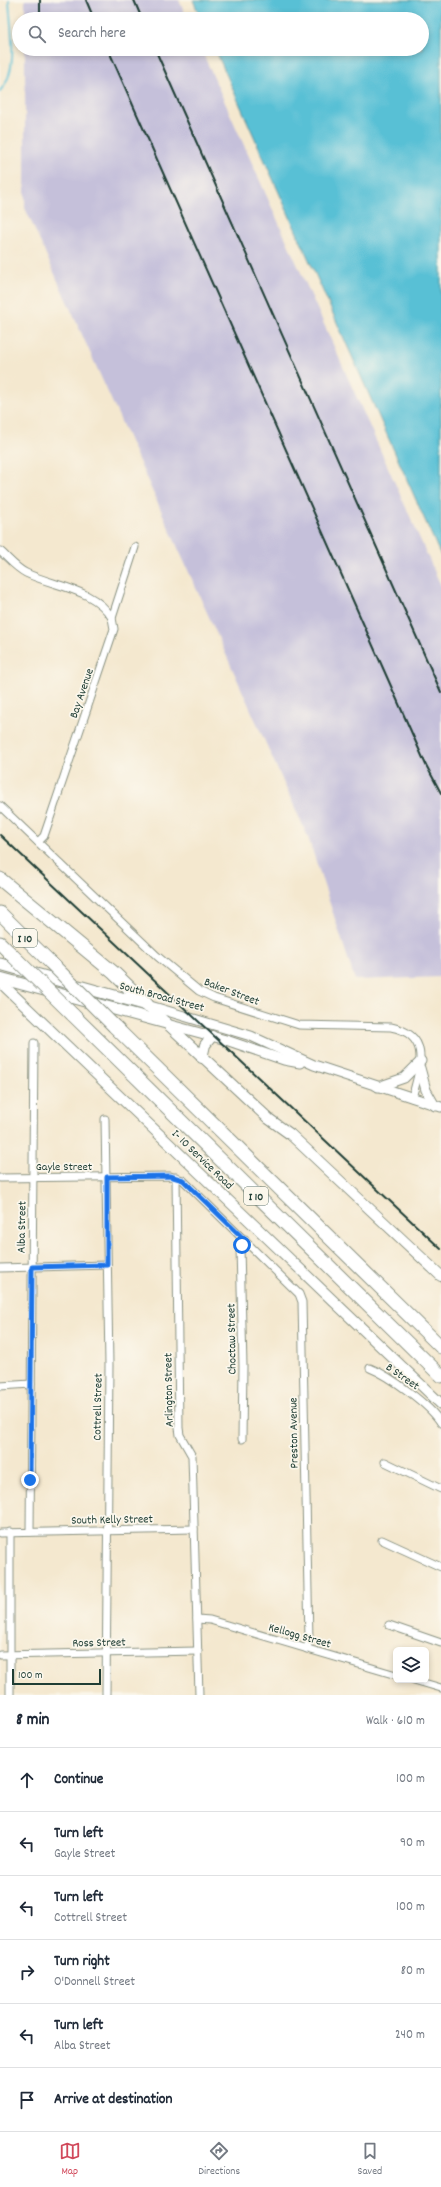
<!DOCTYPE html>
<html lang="en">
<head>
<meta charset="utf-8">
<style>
	:root { --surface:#fff; --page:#f2f2f3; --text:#1f2937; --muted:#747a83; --line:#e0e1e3; --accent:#d1495b }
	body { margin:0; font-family:Dekko,sans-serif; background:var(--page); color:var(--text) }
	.controls { position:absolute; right:12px; bottom:12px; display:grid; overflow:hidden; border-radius:6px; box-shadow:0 2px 6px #0003 }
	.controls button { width:36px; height:36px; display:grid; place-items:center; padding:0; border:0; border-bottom:1px solid var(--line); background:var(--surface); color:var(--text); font:20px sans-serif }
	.scale { position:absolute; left:12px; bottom:10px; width:89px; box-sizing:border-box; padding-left:4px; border:2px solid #1f3d34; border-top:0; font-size:11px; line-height:14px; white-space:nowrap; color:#1f3d34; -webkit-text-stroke:3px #fbf7ec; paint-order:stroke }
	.stop { position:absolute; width:12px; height:12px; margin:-9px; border:3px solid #1a73e8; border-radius:50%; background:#fff }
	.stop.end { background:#1a73e8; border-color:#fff; box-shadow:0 1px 4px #0008 }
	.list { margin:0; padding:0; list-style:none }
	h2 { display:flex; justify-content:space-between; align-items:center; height:52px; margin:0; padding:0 16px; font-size:17px }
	h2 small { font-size:13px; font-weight:400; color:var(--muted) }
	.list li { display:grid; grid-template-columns:26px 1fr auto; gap:12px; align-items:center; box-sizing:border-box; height:64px; padding:0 16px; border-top:1px solid var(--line) }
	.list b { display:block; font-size:15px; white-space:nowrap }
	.list p { margin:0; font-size:13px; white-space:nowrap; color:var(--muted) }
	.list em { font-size:13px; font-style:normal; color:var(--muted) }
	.icon { flex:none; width:22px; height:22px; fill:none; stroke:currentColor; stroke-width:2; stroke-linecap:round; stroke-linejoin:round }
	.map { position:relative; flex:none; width:441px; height:1695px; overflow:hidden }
	.search { position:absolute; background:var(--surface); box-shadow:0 2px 6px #0003; left:12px; right:12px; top:12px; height:44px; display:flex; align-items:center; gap:10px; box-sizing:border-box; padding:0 14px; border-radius:22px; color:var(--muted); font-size:15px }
	.sheet { height:436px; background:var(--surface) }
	nav { display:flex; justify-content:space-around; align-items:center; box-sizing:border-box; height:56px; border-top:1px solid var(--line); background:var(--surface); font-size:11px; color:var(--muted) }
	nav a { display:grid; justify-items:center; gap:2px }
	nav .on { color:var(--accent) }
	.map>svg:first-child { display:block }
</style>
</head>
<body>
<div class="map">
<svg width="441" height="1695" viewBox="0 0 441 1695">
	<rect width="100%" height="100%" fill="#fbf7ec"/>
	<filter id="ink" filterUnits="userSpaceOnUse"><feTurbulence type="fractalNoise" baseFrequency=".025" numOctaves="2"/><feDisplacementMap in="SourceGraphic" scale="8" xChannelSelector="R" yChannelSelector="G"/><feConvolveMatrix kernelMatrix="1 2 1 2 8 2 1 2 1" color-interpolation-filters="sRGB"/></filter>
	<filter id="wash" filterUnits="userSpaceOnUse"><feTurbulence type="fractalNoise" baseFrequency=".012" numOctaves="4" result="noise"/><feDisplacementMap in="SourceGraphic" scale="16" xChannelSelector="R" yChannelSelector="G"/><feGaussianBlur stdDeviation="0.9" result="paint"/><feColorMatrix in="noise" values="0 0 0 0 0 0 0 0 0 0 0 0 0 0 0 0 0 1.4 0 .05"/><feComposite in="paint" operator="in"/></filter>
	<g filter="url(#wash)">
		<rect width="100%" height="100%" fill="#f4e8cf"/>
		<!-- industrial -->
		<g fill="#c5c0da">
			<polygon points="25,0 179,0 187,19 25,19"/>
			<polygon points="25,49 201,49 441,586 441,977 355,980 308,837 25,208"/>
		</g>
		<!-- water -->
		<polygon fill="#58c0d5" stroke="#3c7e84" points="193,0 441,0 441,556 215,49 422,49 422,19 201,19"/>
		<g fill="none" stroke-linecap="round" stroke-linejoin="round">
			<!-- stream -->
			<path stroke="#58c0d5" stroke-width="2" d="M0,91C20,70 10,27 9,0"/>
		</g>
	</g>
	<g filter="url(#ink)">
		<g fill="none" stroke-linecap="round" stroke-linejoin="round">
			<!-- minor casing -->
			<g stroke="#8a9282" stroke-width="9">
				<g id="minor">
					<path d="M0,551C8,558 16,568 26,573C55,587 94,588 112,618"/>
					<path d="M0,806L157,956L199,991L214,998L299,1025L391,1027C432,1035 420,1068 412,1098"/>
					<polyline points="38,842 44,836 114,629 112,618 135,547"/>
					<polyline points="105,1119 109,1365 106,1695"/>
					<polyline points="176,1177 179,1428 180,1435 192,1456 199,1695"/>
					<polyline points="0,1178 170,1176 183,1180 299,1294 302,1302 309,1640 307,1649"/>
					<polyline points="0,1268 107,1265"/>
					<path d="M370,1368C390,1376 430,1405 441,1423"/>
					<polyline points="0,1386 31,1384"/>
					<polyline points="242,1439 243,1366 240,1248 245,1239"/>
					<polyline points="385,1462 441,1489"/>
					<polyline points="10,1532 10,1695"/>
					<polyline points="30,1532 34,1043"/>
					<polyline points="0,1533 194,1529"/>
					<polyline points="382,1540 441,1567"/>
					<polyline points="197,1619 210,1620 396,1675"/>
					<polyline points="389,1625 441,1643"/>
					<polyline points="0,1655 198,1651"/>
					<polyline points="414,1680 441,1688"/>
				</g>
			</g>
			<!-- tertiary casing -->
			<g stroke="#8a9282" stroke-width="11">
				<g id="tertiary">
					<polyline points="147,1005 251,1036 314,1065 441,1107"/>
					<polyline points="167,1024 226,1040 284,1060 300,1063"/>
					<polyline points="420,1068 426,1090 435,1106"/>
					<polyline points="378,1087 404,1078 421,1061"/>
				</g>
			</g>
			<!-- secondary casing -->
			<g stroke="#8a9282" stroke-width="12">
				<g id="secondary">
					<polyline points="0,982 441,1404"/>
					<polyline points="147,1005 269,1119 290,1134 441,1276"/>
					<polyline points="202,1058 205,1045 212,1036"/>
				</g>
			</g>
			<!-- primary casing -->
			<g stroke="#8a9282" stroke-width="13">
				<g id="primary">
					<polyline points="0,964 147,1005"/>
					<polyline points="0,978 166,1023"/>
				</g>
			</g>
			<!-- motorway casing -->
			<g stroke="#8a9282" stroke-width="15">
				<g id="motorway">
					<polyline points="0,879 114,973 147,1005"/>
					<polyline points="0,913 51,963"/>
					<polyline points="0,943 9,952"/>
					<polyline points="72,1014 441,1376"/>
					<polyline points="114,1026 441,1347"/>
				</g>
			</g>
			<!-- minor -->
			<use href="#minor" stroke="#fff" stroke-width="7"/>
			<!-- tertiary -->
			<use href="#tertiary" stroke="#fff" stroke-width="9"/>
			<!-- secondary -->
			<use href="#secondary" stroke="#fff" stroke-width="10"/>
			<!-- primary -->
			<use href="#primary" stroke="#fff" stroke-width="11"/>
			<!-- motorway -->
			<use href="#motorway" stroke="#fff" stroke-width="13"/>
			<!-- rail -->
			<g stroke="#1f3d34" stroke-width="2">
				<polyline points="40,0 40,19"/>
				<polyline points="86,0 94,19"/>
				<polyline points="134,0 142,19"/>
				<polyline points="108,49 426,765 441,793"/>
				<polyline points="155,49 441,692"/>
				<polyline points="0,835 441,1249"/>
			</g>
			<!-- motorway-bridge casing -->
			<g stroke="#8a9282" stroke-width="15" stroke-linecap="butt">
				<g id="motorway-bridge">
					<polyline points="9,952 72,1014"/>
					<polyline points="51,963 114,1026"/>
				</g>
			</g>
			<!-- motorway-bridge -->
			<use href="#motorway-bridge" stroke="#fff" stroke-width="13"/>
		</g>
	</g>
	<g fill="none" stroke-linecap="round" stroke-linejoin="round" filter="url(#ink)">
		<!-- route -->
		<polyline stroke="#1a73e8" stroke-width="5" points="30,1480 32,1267 107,1265 107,1177 170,1176 183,1180 245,1240 242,1245"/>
	</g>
	<g text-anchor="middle" stroke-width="3.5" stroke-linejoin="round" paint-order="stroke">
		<!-- shield labels -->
		<g fill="#fbf7ec" stroke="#61756b" stroke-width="1">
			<rect x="13" y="929" width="24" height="18" rx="3"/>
			<rect x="244" y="1187" width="24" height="18" rx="3"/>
		</g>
		<g font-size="11" font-weight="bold" fill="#1f3d34">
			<text x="25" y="942">I 10</text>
			<text x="256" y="1200">I 10</text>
		</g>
		<!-- street labels -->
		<g font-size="12" fill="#1f3d34" stroke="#fbf7ec">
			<text transform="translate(81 693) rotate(-71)" y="4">Bay Avenue</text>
			<text transform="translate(232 991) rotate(21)" y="4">Baker Street</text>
			<text transform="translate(162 996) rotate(15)" y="4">South Broad Street</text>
			<text transform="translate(203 1159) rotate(44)" y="4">I- 10 Service Road</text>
			<text x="64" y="1170">Gayle Street</text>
			<text transform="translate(21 1227) rotate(-89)" y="4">Alba Street</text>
			<text transform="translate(231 1339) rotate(-91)" y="4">Choctaw Street</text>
			<text transform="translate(403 1376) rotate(35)" y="4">B Street</text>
			<text transform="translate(168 1390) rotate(-91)" y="4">Arlington Street</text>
			<text transform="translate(97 1407) rotate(-89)" y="4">Cottrell Street</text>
			<text transform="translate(293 1433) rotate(-91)" y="4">Preston Avenue</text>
			<text transform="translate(112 1519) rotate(-1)" y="4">South Kelly Street</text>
			<text transform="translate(300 1635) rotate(16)" y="4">Kellogg Street</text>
			<text transform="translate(99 1642) rotate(-1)" y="4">Ross Street</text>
		</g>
	</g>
</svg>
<div class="controls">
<button><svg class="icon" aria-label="layers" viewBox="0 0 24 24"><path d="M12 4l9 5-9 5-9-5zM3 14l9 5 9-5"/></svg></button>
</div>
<div class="scale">100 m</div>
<div class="stop" style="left:242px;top:1245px"></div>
<div class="stop end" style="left:30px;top:1480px"></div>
<div class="search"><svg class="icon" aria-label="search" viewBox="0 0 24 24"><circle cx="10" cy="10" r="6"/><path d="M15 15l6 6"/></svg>Search here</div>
</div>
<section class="sheet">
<h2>8 min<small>Walk · 610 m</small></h2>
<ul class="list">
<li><svg class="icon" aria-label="ahead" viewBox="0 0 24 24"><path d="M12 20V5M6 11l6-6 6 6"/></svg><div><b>Continue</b></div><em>100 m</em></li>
<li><svg class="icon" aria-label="left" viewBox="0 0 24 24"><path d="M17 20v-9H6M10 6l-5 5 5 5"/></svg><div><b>Turn left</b><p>Gayle Street</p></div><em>90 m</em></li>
<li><svg class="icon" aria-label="left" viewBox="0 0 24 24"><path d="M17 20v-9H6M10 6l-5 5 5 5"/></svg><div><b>Turn left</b><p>Cottrell Street</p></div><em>100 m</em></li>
<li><svg class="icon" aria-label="right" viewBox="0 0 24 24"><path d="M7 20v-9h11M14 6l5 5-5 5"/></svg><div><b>Turn right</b><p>O'Donnell Street</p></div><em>80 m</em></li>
<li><svg class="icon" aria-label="left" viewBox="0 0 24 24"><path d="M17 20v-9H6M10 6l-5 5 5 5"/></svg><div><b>Turn left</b><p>Alba Street</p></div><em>240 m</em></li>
<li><svg class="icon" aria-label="arrive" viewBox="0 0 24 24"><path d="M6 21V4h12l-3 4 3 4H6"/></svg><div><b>Arrive at destination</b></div></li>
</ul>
</section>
<nav>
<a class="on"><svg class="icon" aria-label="map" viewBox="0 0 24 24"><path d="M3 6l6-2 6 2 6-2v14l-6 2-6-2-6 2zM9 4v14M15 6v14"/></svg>Map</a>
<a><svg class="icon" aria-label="directions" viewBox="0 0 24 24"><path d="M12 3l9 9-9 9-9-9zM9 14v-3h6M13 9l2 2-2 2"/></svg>Directions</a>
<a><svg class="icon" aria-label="saved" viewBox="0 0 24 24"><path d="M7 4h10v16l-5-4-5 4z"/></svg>Saved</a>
</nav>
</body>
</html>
